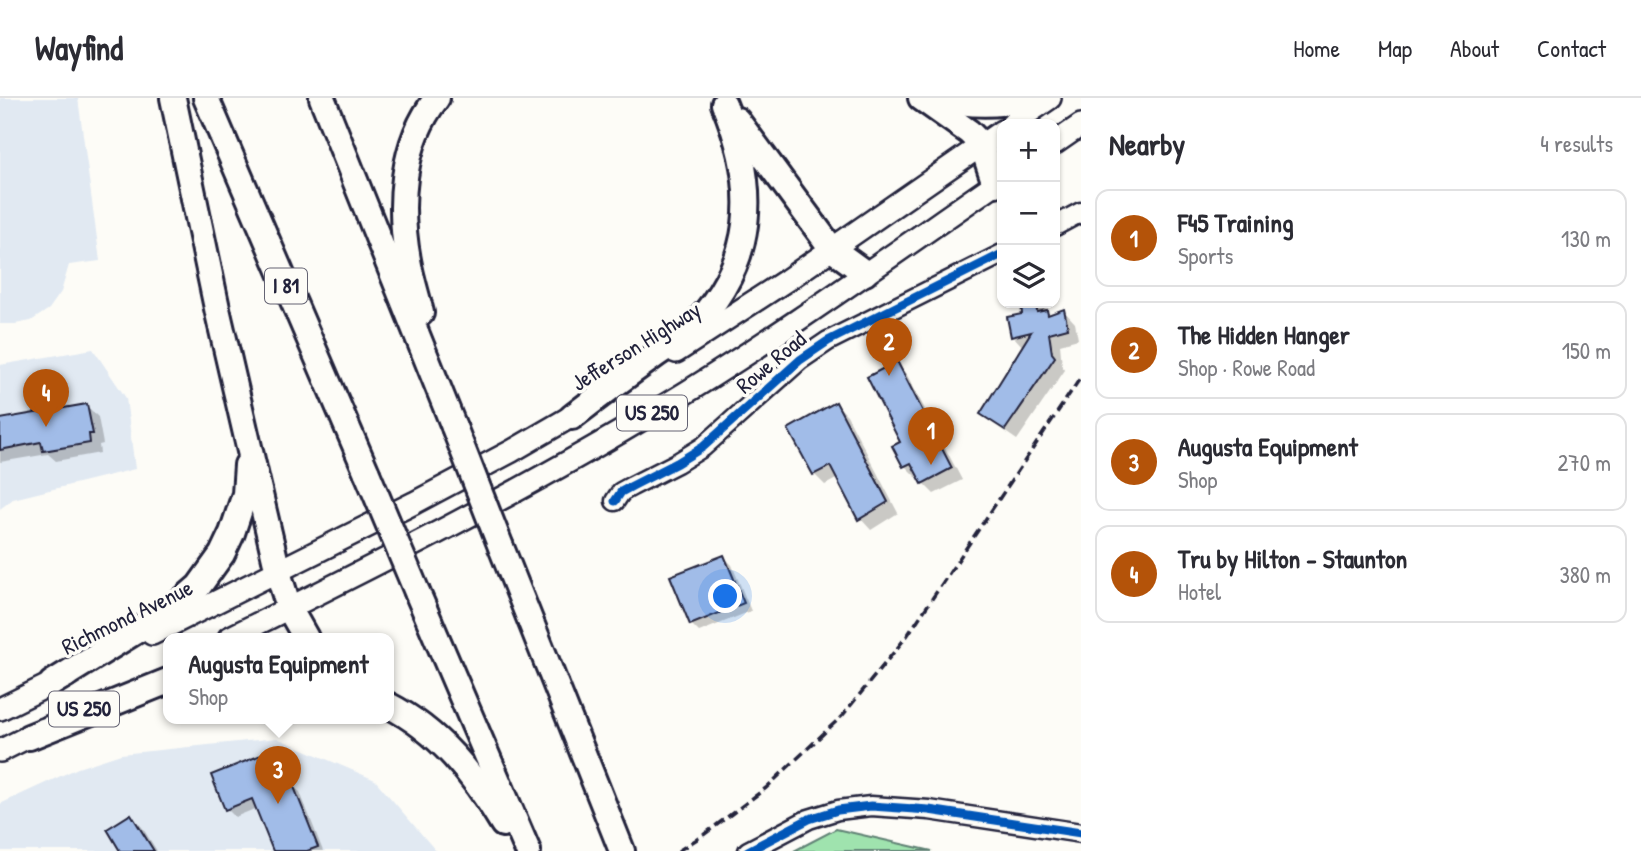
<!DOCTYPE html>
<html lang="en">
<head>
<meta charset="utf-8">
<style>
	:root { --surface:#fff; --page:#f2f2f3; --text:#2b2b33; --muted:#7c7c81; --line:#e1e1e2; --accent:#b45309 }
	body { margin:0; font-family:"Patrick Hand",sans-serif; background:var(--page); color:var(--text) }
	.controls { position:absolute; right:21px; top:21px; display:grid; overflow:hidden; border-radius:14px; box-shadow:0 2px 5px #0004 }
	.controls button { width:63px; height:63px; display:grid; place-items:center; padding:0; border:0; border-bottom:2px solid var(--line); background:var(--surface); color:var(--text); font:35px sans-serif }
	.you { position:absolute; left:726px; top:499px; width:24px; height:24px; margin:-18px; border:5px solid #fff; border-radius:50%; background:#1a73e8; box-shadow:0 0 0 10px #1a73e833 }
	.badge { display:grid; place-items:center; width:46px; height:46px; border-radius:50%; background:var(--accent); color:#fff; font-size:23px; font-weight:700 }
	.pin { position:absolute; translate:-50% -58px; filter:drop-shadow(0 2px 4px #0008) }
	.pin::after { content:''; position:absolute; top:37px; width:24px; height:21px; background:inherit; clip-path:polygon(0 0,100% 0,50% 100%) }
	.popup { position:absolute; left:163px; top:535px; width:231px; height:91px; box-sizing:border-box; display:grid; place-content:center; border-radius:14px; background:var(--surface); filter:drop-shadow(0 2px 5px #0005); font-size:23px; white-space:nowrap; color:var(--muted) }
	.popup b { font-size:26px; color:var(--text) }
	.popup::after { content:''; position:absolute; left:50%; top:100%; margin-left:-14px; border:14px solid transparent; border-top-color:var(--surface) }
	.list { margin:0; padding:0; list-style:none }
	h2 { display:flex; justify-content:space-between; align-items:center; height:91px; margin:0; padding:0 28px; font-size:30px }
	h2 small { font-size:23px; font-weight:400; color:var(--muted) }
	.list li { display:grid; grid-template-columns:46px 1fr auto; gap:21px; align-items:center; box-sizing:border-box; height:98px; margin:0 14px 14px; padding:0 14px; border:2px solid var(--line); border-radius:14px }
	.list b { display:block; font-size:26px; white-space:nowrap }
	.list p { margin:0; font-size:23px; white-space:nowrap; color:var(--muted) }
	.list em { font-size:23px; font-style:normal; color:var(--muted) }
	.icon { flex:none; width:38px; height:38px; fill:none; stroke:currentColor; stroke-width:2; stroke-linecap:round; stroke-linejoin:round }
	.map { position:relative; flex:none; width:1081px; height:753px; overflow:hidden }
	header { display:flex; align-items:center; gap:42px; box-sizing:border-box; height:98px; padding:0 35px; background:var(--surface); border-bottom:2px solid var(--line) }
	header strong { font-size:33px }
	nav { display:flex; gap:38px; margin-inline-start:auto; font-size:24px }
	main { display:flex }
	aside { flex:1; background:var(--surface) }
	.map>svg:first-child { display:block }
</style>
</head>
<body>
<header>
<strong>Wayfind</strong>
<nav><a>Home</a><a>Map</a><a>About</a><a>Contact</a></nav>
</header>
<main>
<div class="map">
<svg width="1081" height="753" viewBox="0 0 1081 753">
	<rect width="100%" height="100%" fill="#fdfcf7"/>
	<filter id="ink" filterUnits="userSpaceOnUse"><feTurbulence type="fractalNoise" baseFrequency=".0143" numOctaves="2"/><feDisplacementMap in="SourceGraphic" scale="14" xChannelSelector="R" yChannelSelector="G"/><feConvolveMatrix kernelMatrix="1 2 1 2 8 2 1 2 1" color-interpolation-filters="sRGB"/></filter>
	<g filter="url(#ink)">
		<!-- built -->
		<g fill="#e1e9f2">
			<polygon points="0,0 78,0 100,163 69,167 61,194 49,211 31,223 15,226 0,226"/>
			<polygon points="93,251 126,300 135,371 13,401 0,411 0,267"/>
			<polygon points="277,640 375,682 436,753 0,753 0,706 78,670 121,656"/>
		</g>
		<!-- green -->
		<polygon fill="#9fe3ae" stroke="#608274" stroke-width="2" points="836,731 932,753 794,753"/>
		<!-- shadow -->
		<g fill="#0003">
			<polygon points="1022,205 1042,205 1050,218 1064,213 1075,225 1078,241 1060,246 1062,268 1065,272 1017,342 994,326 982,315 1023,249 1013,238 1024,218"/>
			<polygon points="896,265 907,277 962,382 934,396 923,385 919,377 916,379 904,367"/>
			<polygon points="836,306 847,317 898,415 871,432 860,420 838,380 825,387 814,376"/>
			<polygon points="87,308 98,319 103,346 99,347 100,355 56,363 48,356 0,364 0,323"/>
			<polygon points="724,459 732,467 751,513 699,534 691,526"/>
			<polygon points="275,653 284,661 295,690 300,694 323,753 275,753 257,710 235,719 227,711"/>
			<polygon points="131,718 142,729 157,753 122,753"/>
		</g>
		<!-- building -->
		<g fill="#a1bce8" stroke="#22223b" stroke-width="2">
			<polygon points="1021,205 1036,205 1037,214 1047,212 1048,217 1064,211 1068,230 1049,235 1052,255 1055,259 1005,332 980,316 1031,234 1011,239 1007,219 1022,216"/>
			<polygon points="897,263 952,370 922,386 911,365 903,369 892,348 900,344 867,279"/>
			<polygon points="836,304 888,404 858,422 830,368 813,377 788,331"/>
			<polygon points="87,306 93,336 89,336 90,345 43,353 41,344 0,352 0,321"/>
			<polygon points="724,457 744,505 690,527 670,478"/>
			<polygon points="276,651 290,685 292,684 318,749 307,753 273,753 252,701 225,712 211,677"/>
			<polygon points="131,716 154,753 120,753 107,731"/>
		</g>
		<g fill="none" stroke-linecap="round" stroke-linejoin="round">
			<!-- minor casing -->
			<g stroke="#22223b" stroke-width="23">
				<g id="minor">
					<polyline points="1055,128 1081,114"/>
					<polyline points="615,403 621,394 632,388 677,365 703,349 800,262 828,243 1002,156"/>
					<polyline points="748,753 809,721 838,712 871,708 929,712 1081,735"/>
				</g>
			</g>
			<!-- major casing -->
			<g stroke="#22223b" stroke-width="26">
				<g id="major">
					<polyline points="1012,26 1050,0"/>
					<polyline points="1055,45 1081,27"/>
					<polyline points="676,254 787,182 1002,33"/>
					<polyline points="152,536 414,405 512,353 586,310"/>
					<path d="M229,540C374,468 520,395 659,311C777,240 889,159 1002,81"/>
					<polyline points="0,611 67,578"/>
					<polyline points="0,653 42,632"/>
				</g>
			</g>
			<!-- highway casing -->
			<g stroke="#22223b" stroke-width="30">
				<g id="highway">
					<polyline points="173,0 218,215 278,474 289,510 306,540"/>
					<polyline points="206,0 367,375"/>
					<polyline points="322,0 454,329"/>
					<polyline points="921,0 969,34 982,47 995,86"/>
					<path d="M937,0C967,7 996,9 1026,0"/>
					<polyline points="737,22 832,151 865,175"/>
					<path d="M421,215C417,198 411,180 408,162C398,108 401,45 437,0"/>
					<path d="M572,319C599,298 626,278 654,258C665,250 679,243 689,233C757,166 759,90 724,6"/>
					<polyline points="501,449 622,753"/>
					<polyline points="417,494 528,753"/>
					<polyline points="52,585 136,533 162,520 199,488 222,456 232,435 245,396 247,367"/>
					<path d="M388,607C439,633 474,677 503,726"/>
					<polyline points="29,639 168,583"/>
				</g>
			</g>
			<!-- minor -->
			<use href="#minor" stroke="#fdfcf7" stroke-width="18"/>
			<!-- major -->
			<use href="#major" stroke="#fdfcf7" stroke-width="21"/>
			<!-- highway -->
			<use href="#highway" stroke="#fdfcf7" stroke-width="24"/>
			<!-- rail -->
			<polyline stroke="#22223b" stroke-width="3.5" stroke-dasharray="10 5" stroke-linecap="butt" points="678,753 702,738 766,690 843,617 907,538 1081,279"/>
			<!-- highway-bridge casing -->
			<g stroke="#22223b" stroke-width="30" stroke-linecap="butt">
				<g id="highway-bridge">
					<polyline points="454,329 501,449"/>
					<polyline points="367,375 417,494"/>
				</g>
			</g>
			<!-- highway-bridge -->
			<use href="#highway-bridge" stroke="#fdfcf7" stroke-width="24"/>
			<!-- cycleway casing -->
			<g stroke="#fdfcf7" stroke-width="13">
				<g id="cycleway">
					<polyline points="615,403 621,394 632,388 677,365 703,349 800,262 828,243 1002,156"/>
					<polyline points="748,753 809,721 838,712 871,708 929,712 1081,735"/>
				</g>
			</g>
			<!-- cycleway -->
			<use href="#cycleway" stroke="#0057b8" stroke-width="9"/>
		</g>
	</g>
	<g text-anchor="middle" stroke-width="7" stroke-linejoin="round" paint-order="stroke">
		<!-- shield labels -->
		<g fill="#fdfcf7" stroke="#646373" stroke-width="2">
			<rect x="265" y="170.5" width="42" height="35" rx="5"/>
			<rect x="617" y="297.5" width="70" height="35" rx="5"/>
			<rect x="49" y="593.5" width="70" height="35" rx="5"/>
		</g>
		<g font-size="21" font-weight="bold" fill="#22223b">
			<text x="286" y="195">I 81</text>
			<text x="652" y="322">US 250</text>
			<text x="84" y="618">US 250</text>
		</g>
		<!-- street labels -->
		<g font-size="23" fill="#22223b" stroke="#fdfcf7">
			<text transform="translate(636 248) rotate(-32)" y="8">Jefferson Highway</text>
			<text transform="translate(771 264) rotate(-40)" y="8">Rowe Road</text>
			<text transform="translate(127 519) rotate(-26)" y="8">Richmond Avenue</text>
		</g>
	</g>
</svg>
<div class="controls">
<button>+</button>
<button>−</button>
<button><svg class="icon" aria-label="layers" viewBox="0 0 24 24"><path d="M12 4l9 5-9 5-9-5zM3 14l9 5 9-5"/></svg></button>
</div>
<div class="you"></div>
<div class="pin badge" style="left:931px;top:367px">1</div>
<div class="pin badge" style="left:889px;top:278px">2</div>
<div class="pin badge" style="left:278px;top:706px">3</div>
<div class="popup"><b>Augusta Equipment</b>Shop</div>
<div class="pin badge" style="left:46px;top:329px">4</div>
</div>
<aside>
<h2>Nearby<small>4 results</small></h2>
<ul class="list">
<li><span class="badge">1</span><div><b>F45 Training</b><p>Sports</p></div><em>130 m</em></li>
<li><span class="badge">2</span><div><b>The Hidden Hanger</b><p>Shop · Rowe Road</p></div><em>150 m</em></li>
<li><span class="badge">3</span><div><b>Augusta Equipment</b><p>Shop</p></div><em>270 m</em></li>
<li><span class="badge">4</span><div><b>Tru by Hilton - Staunton</b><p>Hotel</p></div><em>380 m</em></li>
</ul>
</aside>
</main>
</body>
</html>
